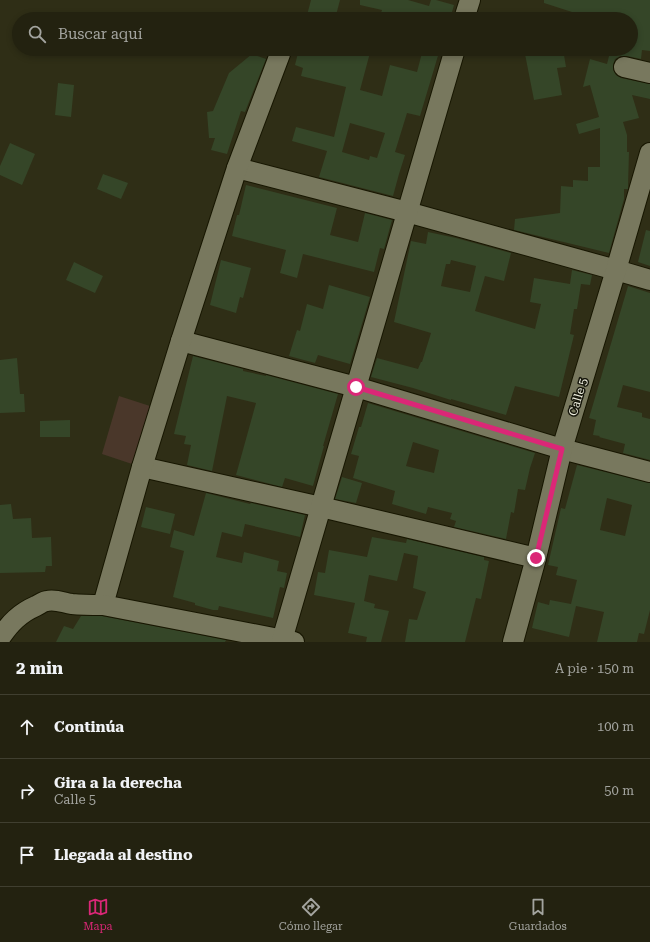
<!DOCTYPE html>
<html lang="es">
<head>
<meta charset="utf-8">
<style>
	:root { --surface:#232210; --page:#2b2a19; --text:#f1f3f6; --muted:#a3a49f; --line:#403f30; --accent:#db2777 }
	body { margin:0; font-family:"Roboto Serif",serif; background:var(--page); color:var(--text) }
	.stop { position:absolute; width:12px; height:12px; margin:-9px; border:3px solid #db2777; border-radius:50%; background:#fff }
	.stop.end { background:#db2777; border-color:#fff; box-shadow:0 1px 4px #0008 }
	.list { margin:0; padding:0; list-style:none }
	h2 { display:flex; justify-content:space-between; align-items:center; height:52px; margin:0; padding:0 16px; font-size:17px }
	h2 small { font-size:13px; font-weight:400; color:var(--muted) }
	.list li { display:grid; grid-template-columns:26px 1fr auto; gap:12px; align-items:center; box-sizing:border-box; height:64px; padding:0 16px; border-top:1px solid var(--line) }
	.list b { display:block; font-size:15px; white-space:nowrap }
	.list p { margin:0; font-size:13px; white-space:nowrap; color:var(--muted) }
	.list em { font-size:13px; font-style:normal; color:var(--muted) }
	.icon { flex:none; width:22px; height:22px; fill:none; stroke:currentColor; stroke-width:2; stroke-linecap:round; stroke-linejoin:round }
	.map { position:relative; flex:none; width:650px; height:642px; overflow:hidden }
	.search { position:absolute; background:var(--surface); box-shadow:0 2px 6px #0003; left:12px; right:12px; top:12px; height:44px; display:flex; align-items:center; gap:10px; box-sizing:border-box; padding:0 14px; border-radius:22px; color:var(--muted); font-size:15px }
	.sheet { height:244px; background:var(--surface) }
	nav { display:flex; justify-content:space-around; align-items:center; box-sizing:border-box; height:56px; border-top:1px solid var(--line); background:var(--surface); font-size:11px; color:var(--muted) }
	nav a { display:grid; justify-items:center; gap:2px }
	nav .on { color:var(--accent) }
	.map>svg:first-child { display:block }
</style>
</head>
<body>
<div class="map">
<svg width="650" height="642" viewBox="0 0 650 642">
	<rect width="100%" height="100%" fill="#2f2e16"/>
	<!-- green -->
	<polygon fill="#4a372a" points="119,396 150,406 132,464 102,454"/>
	<!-- building -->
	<g fill="#354628" fill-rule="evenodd">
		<polygon points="311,0 340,0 335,19 306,19"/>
		<polygon points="360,0 408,0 429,6 431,0 436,0 454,5 450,19 379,19 382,10 360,5"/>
		<polygon points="544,0 650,0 650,51 642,50 641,59 627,56 620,56 615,59 613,65 613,70 616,75 621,78 650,84 650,99 632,95 639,118 623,122 627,135 627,152 629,152 628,186 628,189 624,189 624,199 609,253 514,230 515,219 560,213 561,186 573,187 573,180 588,181 588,167 600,167 600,128 579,134 576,124 599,117 590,85 583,87 590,59 607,64 610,52 616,53 617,49 631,49 631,19 570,19 572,12 544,3"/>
		<path d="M299,49H371L360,90L382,96L390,65L417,72L423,49H440L420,116L407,113L395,152L405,155L399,174L393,196L319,177L327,151L292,141L296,127L334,137L346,87L301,76L303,68L295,65ZM350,123L385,133L377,158L370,156L369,160L342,152Z"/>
		<polygon points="524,49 563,49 566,67 557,68 562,95 534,100"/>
		<polygon points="252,54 266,59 245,112 241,111 227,154 211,150 215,138 209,138 207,112 213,111 229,73"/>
		<polygon points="58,83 74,85 71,117 55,115"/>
		<polygon points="10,143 35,154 22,185 0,175 0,166"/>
		<polygon points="103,174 128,183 121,199 97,189"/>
		<polygon points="246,185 337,208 330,235 358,242 365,213 392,220 384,249 380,248 374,272 303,254 297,278 280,273 286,250 232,236 237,215 239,215"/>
		<polygon points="646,230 650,231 650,266 638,262"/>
		<path d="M428,232L456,238L511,253L504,281L485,276L475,311L535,329L541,304L530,302L534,278L570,284L572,270L592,275L590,285L581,284L577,309H574L570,334L574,335L559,397L515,386L506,415L451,399V400L413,388L371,377L377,358L418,369L421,362H422L431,333L394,322L411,241L426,244ZM451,260L476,266L470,292L441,286L446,264H450Z"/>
		<polygon points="221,260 251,268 243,298 240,297 236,313 210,305"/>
		<polygon points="74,262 103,276 95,293 66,280"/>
		<polygon points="329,285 370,297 350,364 318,355 315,363 289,356 297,330 300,331 307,304 323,309"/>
		<polygon points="628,286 650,293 650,392 623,385 617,407 642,413 642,417 650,419 650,460 623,453 625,444 599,437 600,436 593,435 596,420 589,418"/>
		<polygon points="193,356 243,369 243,371 266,376 266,375 338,394 323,446 324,446 313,486 285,478 282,487 236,475 256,403 227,396 212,471 187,465 191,445 184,444 186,436 174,434"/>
		<polygon points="17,358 20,394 24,394 25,412 0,413 0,360"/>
		<path d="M368,403L535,453L530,468L525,490L518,489L514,513L511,512L506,539L454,527L456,521L450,519L452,513L428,507L426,514L392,504L395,491L353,478L359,456L351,454L359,427H361ZM413,442L439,450L434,473L406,466Z"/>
		<polygon points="70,420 70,437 40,437 40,421"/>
		<path d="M577,465L650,483V610L644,634L639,633L637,642H597L604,612L576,606L569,637L532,628L538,602L549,605L550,600L571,604L577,580L556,575L558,567L548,565L561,508L565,509ZM607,498L632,505L625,536L600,530Z"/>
		<polygon points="342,477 362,483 356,503 335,499"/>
		<polygon points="206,493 250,504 251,503 305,515 300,537 245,524 242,537 222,532 216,557 242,563 244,552 279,561 277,571 287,573 284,588 280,587 273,618 219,606 218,610 213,610 195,605 195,603 173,597 184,551 170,547 174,530 194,536"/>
		<polygon points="11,504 13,519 31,518 32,538 51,537 52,566 46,566 45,572 0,573 0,505"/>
		<polygon points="146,507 175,514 170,534 141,527"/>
		<polygon points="372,537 406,543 407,539 484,557 484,560 489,561 481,599 476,598 465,642 405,642 409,619 417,620 426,592 413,588 418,556 404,553 397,581 369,575 364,601 375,604 374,608 389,611 381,642 366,642 367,637 348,633 355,603 314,595 318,572 325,573 329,550 367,557"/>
		<polygon points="81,616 102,616 226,640 225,642 56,642 64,626 73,629"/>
	</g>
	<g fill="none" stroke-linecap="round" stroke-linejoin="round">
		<!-- minor casing -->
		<g stroke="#171601" stroke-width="22">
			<g id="minor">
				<polyline points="464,19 470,0"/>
				<polyline points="624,67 650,73"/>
				<polyline points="237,168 407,212 616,270 650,280"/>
				<polyline points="181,341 356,387 562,449 650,472"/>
				<polyline points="142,467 321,507 536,558"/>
				<polyline points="103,605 142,467 181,341 237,168 280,54"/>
				<path d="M0,638C10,623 20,613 36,606C40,604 44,601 47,601C56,599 64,603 72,604C82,605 93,605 103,605L294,642"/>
				<polyline points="282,640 455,49"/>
				<polyline points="513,642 536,558 562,449 616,270 650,153"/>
			</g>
		</g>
		<!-- minor -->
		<use href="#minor" stroke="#78785e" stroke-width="20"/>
	</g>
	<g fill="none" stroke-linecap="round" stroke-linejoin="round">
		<!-- route -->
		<polyline stroke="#db2777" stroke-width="5" points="356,387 562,449 536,558"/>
	</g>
	<g text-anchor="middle" stroke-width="3" stroke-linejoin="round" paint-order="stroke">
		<!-- street labels -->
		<g font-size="12" fill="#ececdd" stroke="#16160b">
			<text transform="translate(578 397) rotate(-73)" y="4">Calle 5</text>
		</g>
	</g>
</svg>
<div class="stop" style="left:356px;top:387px"></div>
<div class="stop end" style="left:536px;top:558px"></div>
<div class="search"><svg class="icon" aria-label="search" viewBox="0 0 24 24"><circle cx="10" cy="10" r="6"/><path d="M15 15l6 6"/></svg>Buscar aquí</div>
</div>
<section class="sheet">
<h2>2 min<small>A pie · 150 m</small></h2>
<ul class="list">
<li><svg class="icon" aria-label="ahead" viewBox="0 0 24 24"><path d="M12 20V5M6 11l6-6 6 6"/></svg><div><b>Continúa</b></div><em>100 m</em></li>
<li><svg class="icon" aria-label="right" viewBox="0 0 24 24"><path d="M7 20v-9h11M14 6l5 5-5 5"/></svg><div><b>Gira a la derecha</b><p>Calle 5</p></div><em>50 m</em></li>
<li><svg class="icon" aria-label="arrive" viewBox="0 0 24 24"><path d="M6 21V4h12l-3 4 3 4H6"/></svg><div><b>Llegada al destino</b></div></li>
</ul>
</section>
<nav>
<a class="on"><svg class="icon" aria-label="map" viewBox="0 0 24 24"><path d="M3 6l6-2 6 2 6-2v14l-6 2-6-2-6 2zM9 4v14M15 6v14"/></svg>Mapa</a>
<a><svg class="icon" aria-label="directions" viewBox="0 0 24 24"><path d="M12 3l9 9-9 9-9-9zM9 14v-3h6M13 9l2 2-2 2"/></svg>Cómo llegar</a>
<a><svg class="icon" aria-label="saved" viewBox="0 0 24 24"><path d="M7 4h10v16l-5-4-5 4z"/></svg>Guardados</a>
</nav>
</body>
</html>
